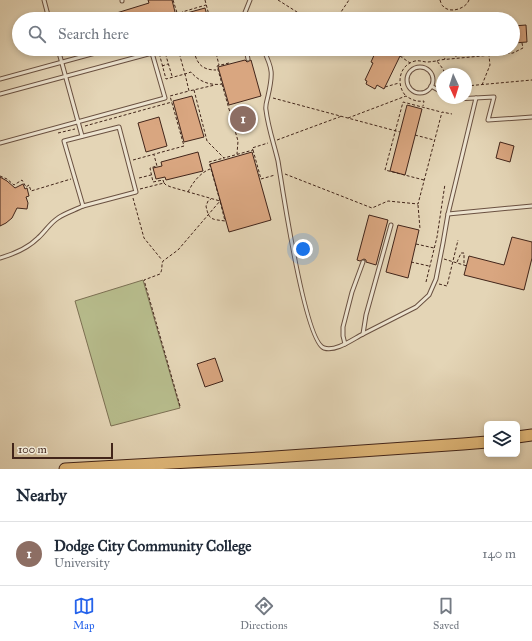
<!DOCTYPE html>
<html lang="en">
<head>
<meta charset="utf-8">
<style>
	:root { --surface:#fff; --page:#f2f2f3; --text:#1f2937; --muted:#747a83; --line:#e0e1e3; --accent:#2563eb }
	body { margin:0; font-family:"IM FELL Great Primer",serif; background:var(--page); color:var(--text) }
	.controls { position:absolute; right:12px; bottom:12px; display:grid; overflow:hidden; border-radius:6px; box-shadow:0 2px 6px #0003 }
	.controls button { width:36px; height:36px; display:grid; place-items:center; padding:0; border:0; border-bottom:1px solid var(--line); background:var(--surface); color:var(--text); font:20px sans-serif }
	.compass { position:absolute; left:436px; top:68px; width:36px; height:36px; border-radius:50%; background:var(--surface); box-shadow:0 2px 6px #0003; rotate:176deg }
	.scale { position:absolute; left:12px; bottom:10px; width:101px; box-sizing:border-box; padding-left:4px; border:2px solid #42251a; border-top:0; font-size:11px; line-height:14px; white-space:nowrap; color:#42251a; -webkit-text-stroke:3px #ede4d0; paint-order:stroke }
	.you { position:absolute; left:303px; top:249px; width:14px; height:14px; margin:-10px; border:3px solid #fff; border-radius:50%; background:#1a73e8; box-shadow:0 0 0 6px #1a73e833 }
	.badge { display:grid; place-items:center; width:26px; height:26px; border-radius:50%; background:var(--accent); color:#fff; font-size:13px; font-weight:700 }
	.pin { position:absolute; translate:-50% -50%; border:2px solid #fff; box-shadow:0 1px 4px #0006 }
	.list { margin:0; padding:0; list-style:none }
	h2 { display:flex; justify-content:space-between; align-items:center; height:52px; margin:0; padding:0 16px; font-size:17px }
	h2 small { font-size:13px; font-weight:400; color:var(--muted) }
	.list li { display:grid; grid-template-columns:26px 1fr auto; gap:12px; align-items:center; box-sizing:border-box; height:64px; padding:0 16px; border-top:1px solid var(--line) }
	.list b { display:block; font-size:15px; white-space:nowrap }
	.list p { margin:0; font-size:13px; white-space:nowrap; color:var(--muted) }
	.list em { font-size:13px; font-style:normal; color:var(--muted) }
	.icon { flex:none; width:22px; height:22px; fill:none; stroke:currentColor; stroke-width:2; stroke-linecap:round; stroke-linejoin:round }
	.map { position:relative; flex:none; width:532px; height:469px; overflow:hidden }
	.search { position:absolute; background:var(--surface); box-shadow:0 2px 6px #0003; left:12px; right:12px; top:12px; height:44px; display:flex; align-items:center; gap:10px; box-sizing:border-box; padding:0 14px; border-radius:22px; color:var(--muted); font-size:15px }
	.sheet { height:116px; background:var(--surface) }
	nav { display:flex; justify-content:space-around; align-items:center; box-sizing:border-box; height:56px; border-top:1px solid var(--line); background:var(--surface); font-size:11px; color:var(--muted) }
	nav a { display:grid; justify-items:center; gap:2px }
	nav .on { color:var(--accent) }
	.map>svg:first-child { display:block }
</style>
</head>
<body>
<div class="map">
<svg width="532" height="469" viewBox="0 0 532 469">
	<rect width="100%" height="100%" fill="#e4d5b6"/>
	<filter id="stains"><feTurbulence type="fractalNoise" baseFrequency=".005" numOctaves="4"/><feColorMatrix values="0 0 0 0 .2 0 0 0 0 .09 0 0 0 0 .02 0 0 0 .5 -.17"/></filter>
	<radialGradient id="worn" r=".72"><stop offset=".6" stop-color="#630" stop-opacity="0"/><stop offset="1" stop-color="#630" stop-opacity=".3"/></radialGradient>
	<!-- green -->
	<polygon fill="#b7bc8c" stroke="#7c7053" points="143,280 180,408 111,426 75,301"/>
	<!-- building -->
	<g fill="#d9a680" stroke="#42251a">
		<polygon points="148,0 172,0 176,16 205,8 208,19 112,19 110,15 149,3"/>
		<polygon points="526,25 527,42 513,43 513,26"/>
		<polygon points="379,49 429,49 430,53 400,56 384,89 377,85 375,89 366,84 367,81 365,80 373,63 371,62 375,53 377,54"/>
		<polygon points="245,60 247,62 251,60 261,96 229,105 218,67"/>
		<polygon points="192,96 204,137 184,142 173,101"/>
		<polygon points="407,105 422,109 405,175 390,171"/>
		<polygon points="159,117 167,146 146,152 138,123"/>
		<polygon points="500,142 514,146 510,162 496,158"/>
		<polygon points="198,152 203,171 166,180 165,177 156,179 153,168 162,166 161,162"/>
		<polygon points="252,152 271,220 229,232 210,164"/>
		<polygon points="0,177 7,181 15,188 23,184 25,189 27,188 29,196 26,197 28,203 27,209 17,208 12,218 6,223 0,226"/>
		<polygon points="369,215 388,220 376,265 366,262 366,260 364,259 360,261 357,260"/>
		<polygon points="398,225 419,230 408,278 386,272"/>
		<polygon points="512,237 532,242 532,258 524,290 464,275 469,256 504,265"/>
		<polygon points="215,358 223,381 205,387 197,364"/>
	</g>
	<g fill="none" stroke-linecap="round" stroke-linejoin="round">
		<!-- service casing -->
		<g stroke="#6a5141" stroke-width="5">
			<g id="service">
				<polyline points="44,0 49,19"/>
				<polyline points="122,0 122,1"/>
				<polyline points="244,19 244,15 250,0"/>
				<polyline points="58,49 82,136"/>
				<polyline points="246,49 248,59"/>
				<path d="M263,49C273,69 273,74 268,96C267,100 265,106 266,110C268,127 274,144 278,161C282,186 305,342 324,348C336,352 353,339 363,334L366,315L391,225"/>
				<circle cx="420" cy="80" r="13"/>
				<polyline points="0,79 99,52"/>
				<polyline points="431,86 442,92"/>
				<polyline points="0,94 152,53 165,98 0,143"/>
				<polyline points="454,98 456,99 494,97 488,120 532,117"/>
				<polygon points="119,127 136,192 83,206 64,141"/>
				<polyline points="448,214 532,206"/>
				<path d="M0,258C14,254 27,249 38,238C45,232 50,223 58,218C65,213 75,210 83,206"/>
				<polyline points="363,334 416,307 429,295 436,279 443,243 448,214 476,98"/>
				<polyline points="345,344 343,336 343,327 352,292 363,262"/>
			</g>
		</g>
		<!-- trunk casing -->
		<g stroke="#42251a" stroke-width="13">
			<g id="trunk">
				<polyline points="517,437 532,435"/>
				<polyline points="65,469 260,458 463,444 487,442"/>
			</g>
		</g>
		<!-- path -->
		<g stroke="#42251a" stroke-width="1" stroke-dasharray="3 2" stroke-linecap="butt">
			<polyline points="173,0 179,19"/>
			<polyline points="205,0 210,19"/>
			<polyline points="278,0 308,19"/>
			<path d="M440,0C441,2 441,5 443,6C449,14 466,9 469,0"/>
			<polyline points="184,19 182,12 206,5"/>
			<polyline points="335,19 341,12 349,0"/>
			<polyline points="119,49 121,55"/>
			<polyline points="158,49 166,79 185,74 189,91 215,85"/>
			<polyline points="164,49 172,76"/>
			<path d="M178,49L185,74L191,72C198,81 210,86 222,84L217,66L229,63"/>
			<polyline points="193,49 194,51 201,49"/>
			<polyline points="215,49 219,65"/>
			<polyline points="440,49 445,59"/>
			<polyline points="455,49 456,57"/>
			<path d="M194,51C197,64 202,70 216,70"/>
			<polyline points="104,52 119,49"/>
			<polyline points="400,56 410,63"/>
			<polyline points="437,61 439,60 513,53 523,48 522,43"/>
			<polyline points="162,66 168,64"/>
			<polyline points="222,84 238,141 237,154"/>
			<polyline points="482,85 490,65 489,56"/>
			<polyline points="466,86 532,80"/>
			<polyline points="385,87 399,83"/>
			<polyline points="194,90 207,141 224,158 253,150 252,148 268,143"/>
			<path d="M405,95C396,84 399,65 415,61C420,60 423,62 427,62C431,62 434,61 437,61L443,69L445,74"/>
			<polyline points="273,98 400,132"/>
			<path d="M348,118L406,96C412,100 417,102 424,101L423,106"/>
			<polyline points="85,126 172,102"/>
			<polyline points="58,133 75,129"/>
			<polyline points="415,135 434,140"/>
			<polyline points="277,140 342,116"/>
			<polyline points="253,150 261,179 275,175"/>
			<polyline points="133,160 184,146 170,96 189,91"/>
			<polyline points="285,174 372,208 388,201 418,204 442,112 452,114"/>
			<polyline points="0,176 7,179 14,185 22,180 26,187 29,185 31,191 71,179"/>
			<polyline points="139,178 151,175"/>
			<polyline points="424,180 385,170 403,102 441,112"/>
			<path d="M164,183L166,185L171,187L220,201L225,221C212,219 209,221 206,206L208,201L211,199"/>
			<polyline points="140,189 164,183 163,180 153,182 150,168 157,166 154,155"/>
			<path d="M188,192C193,182 200,173 210,169"/>
			<polyline points="133,198 144,238 162,260"/>
			<polyline points="418,205 420,229"/>
			<polyline points="416,244 434,248"/>
			<polyline points="444,259 467,266"/>
			<polyline points="411,262 429,266"/>
			<polyline points="457,262 461,253 464,253 464,264"/>
			<polyline points="426,282 437,237 445,184"/>
			<polyline points="439,284 447,286 458,240"/>
			<path d="M180,406L144,280L160,274C163,269 161,265 163,261L178,250L220,201L209,162L224,158"/>
		</g>
		<!-- service -->
		<use href="#service" stroke="#ede4d0" stroke-width="3"/>
		<!-- trunk -->
		<use href="#trunk" stroke="#e2ba7b" stroke-width="11"/>
	</g>
	<rect width="100%" height="100%" filter="url(#stains)"/>
	<rect width="100%" height="100%" fill="url(#worn)"/>
</svg>
<div class="controls">
<button><svg class="icon" aria-label="layers" viewBox="0 0 24 24"><path d="M12 4l9 5-9 5-9-5zM3 14l9 5 9-5"/></svg></button>
</div>
<svg class="compass" viewBox="-18 -18 36 36"><path d="M0-13l5 13h-10z" fill="#e53935"/><path d="M0 13l5-13h-10z" fill="#747a83"/></svg>
<div class="scale">100 m</div>
<div class="you"></div>
<div class="pin badge" style="left:243px;top:119px;background:#8d6e63">1</div>
<div class="search"><svg class="icon" aria-label="search" viewBox="0 0 24 24"><circle cx="10" cy="10" r="6"/><path d="M15 15l6 6"/></svg>Search here</div>
</div>
<section class="sheet">
<h2>Nearby<small></small></h2>
<ul class="list">
<li><span class="badge" style="background:#8d6e63">1</span><div><b>Dodge City Community College</b><p>University</p></div><em>140 m</em></li>
</ul>
</section>
<nav>
<a class="on"><svg class="icon" aria-label="map" viewBox="0 0 24 24"><path d="M3 6l6-2 6 2 6-2v14l-6 2-6-2-6 2zM9 4v14M15 6v14"/></svg>Map</a>
<a><svg class="icon" aria-label="directions" viewBox="0 0 24 24"><path d="M12 3l9 9-9 9-9-9zM9 14v-3h6M13 9l2 2-2 2"/></svg>Directions</a>
<a><svg class="icon" aria-label="saved" viewBox="0 0 24 24"><path d="M7 4h10v16l-5-4-5 4z"/></svg>Saved</a>
</nav>
</body>
</html>
